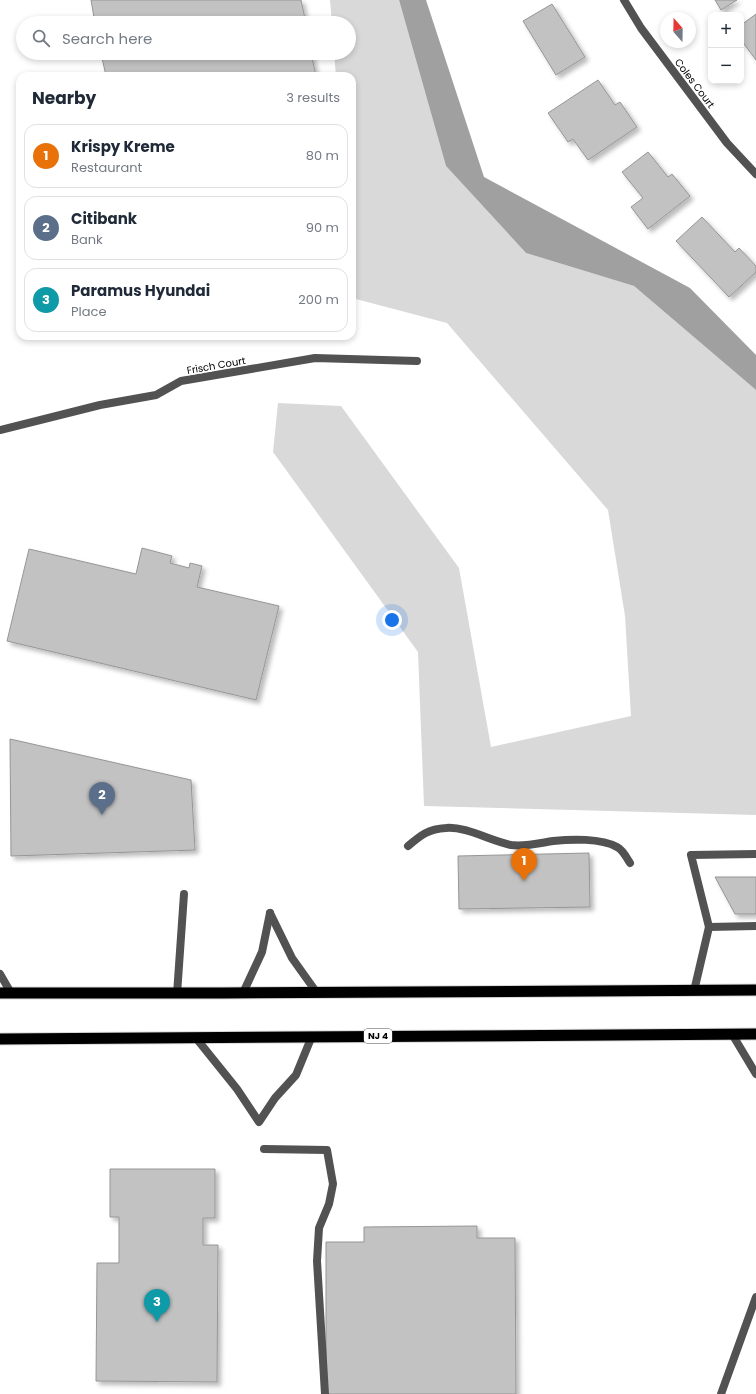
<!DOCTYPE html>
<html lang="en">
<head>
<meta charset="utf-8">
<style>
	:root { --surface:#fff; --page:#f6f6f7; --text:#1f2937; --muted:#747a83; --line:#e0e1e3; --accent:#000 }
	body { margin:0; font-family:Poppins,sans-serif; background:var(--page); color:var(--text) }
	.controls { position:absolute; right:12px; top:12px; display:grid; overflow:hidden; border-radius:8px; box-shadow:0 2px 6px #0003 }
	.controls button { width:36px; height:36px; display:grid; place-items:center; padding:0; border:0; border-bottom:1px solid var(--line); background:var(--surface); color:var(--text); font:20px sans-serif }
	.compass { position:absolute; left:660px; top:12px; width:36px; height:36px; border-radius:50%; background:var(--surface); box-shadow:0 2px 6px #0003; rotate:340deg }
	.you { position:absolute; left:392px; top:620px; width:14px; height:14px; margin:-10px; border:3px solid #fff; border-radius:50%; background:#1a73e8; box-shadow:0 0 0 6px #1a73e833 }
	.badge { display:grid; place-items:center; width:26px; height:26px; border-radius:50%; background:var(--accent); color:#fff; font-size:13px; font-weight:700 }
	.pin { position:absolute; translate:-50% -33px; filter:drop-shadow(0 1px 2px #0008) }
	.pin::after { content:''; position:absolute; top:21px; width:14px; height:12px; background:inherit; clip-path:polygon(0 0,100% 0,50% 100%) }
	.list { margin:0; padding:0; list-style:none }
	h2 { display:flex; justify-content:space-between; align-items:center; height:52px; margin:0; padding:0 16px; font-size:17px }
	h2 small { font-size:13px; font-weight:400; color:var(--muted) }
	.list li { display:grid; grid-template-columns:26px 1fr auto; gap:12px; align-items:center; box-sizing:border-box; height:64px; margin:0 8px 8px; padding:0 8px; border:1px solid var(--line); border-radius:12px }
	.list b { display:block; font-size:15px; white-space:nowrap }
	.list p { margin:0; font-size:13px; white-space:nowrap; color:var(--muted) }
	.list em { font-size:13px; font-style:normal; color:var(--muted) }
	.icon { flex:none; width:22px; height:22px; fill:none; stroke:currentColor; stroke-width:2; stroke-linecap:round; stroke-linejoin:round }
	.map { position:relative; flex:none; width:756px; height:1394px; overflow:hidden }
	.search { position:absolute; background:var(--surface); box-shadow:0 2px 6px #0003; left:16px; top:16px; width:340px; height:44px; display:flex; align-items:center; gap:10px; box-sizing:border-box; padding:0 14px; border-radius:22px; color:var(--muted); font-size:15px }
	.panel { position:absolute; background:var(--surface); box-shadow:0 2px 6px #0003; left:16px; top:72px; width:340px; height:268px; border-radius:12px }
	.map>svg:first-child { display:block }
</style>
</head>
<body>
<div class="map">
<svg width="756" height="1394" viewBox="0 0 756 1394">
	<defs>
		<filter id="shadow"><feDropShadow dx="3.5" dy="3.5" stdDeviation="2" flood-color="#0004"/></filter>
	</defs>
	<rect width="100%" height="100%" fill="#fff"/>
	<!-- green -->
	<polygon fill="#d9d9d9" points="330,0 399,0 446,166 526,253 634,286 756,390 756,815 424,806 418,652 273,452 278,403 341,406 459,568 491,747 631,716 625,616 608,510 447,323 352,298 352,76 336,76 334,53 349,53 349,23 332,23"/>
	<!-- water -->
	<polygon fill="#a0a0a0" points="399,0 426,0 484,177 690,288 756,355 756,390 634,286 526,253 446,166"/>
	<!-- building -->
	<g fill="#c2c2c2" stroke="#969696" filter="url(#shadow)">
		<polygon points="91,0 301,0 306,23 95,23"/>
		<polygon points="715,0 737,0 721,10"/>
		<polygon points="552,4 585,57 556,75 523,21"/>
		<polygon points="756,14 756,60 741,40 741,25"/>
		<polygon points="101,53 311,53 316,76 106,76"/>
		<polygon points="598,80 615,105 620,102 637,127 588,160 573,139 568,142 548,113"/>
		<polygon points="648,152 668,177 672,174 690,196 648,229 631,207 643,198 622,172"/>
		<polygon points="702,217 735,252 739,248 756,266 756,272 729,297 676,241"/>
		<polygon points="142,548 172,556 170,563 189,568 190,563 202,566 197,587 279,606 256,700 7,641 29,549 136,574"/>
		<polygon points="10,739 191,780 195,850 11,856"/>
		<polygon points="589,853 590,907 459,909 458,856"/>
		<polygon points="715,877 756,877 756,914 735,914"/>
		<polygon points="110,1169 215,1169 215,1218 203,1218 203,1245 218,1245 217,1382 96,1381 97,1263 119,1263 119,1217 110,1217"/>
		<polygon points="477,1226 477,1238 515,1238 516,1394 326,1394 326,1242 364,1242 364,1227"/>
	</g>
	<g fill="none" stroke-linecap="round" stroke-linejoin="round">
		<!-- trunk casing -->
		<g stroke="#dbdbdb" stroke-width="13">
			<g id="trunk">
				<polyline points="0,993 223,993 756,990"/>
				<polyline points="0,1039 756,1034"/>
			</g>
		</g>
		<!-- service -->
		<g stroke="#525252" stroke-width="8">
			<path d="M408,846C421,835 428,829 446,828C465,826 491,841 511,845C524,847 540,843 553,841C571,839 601,838 617,847C622,849 627,858 630,863"/>
			<polyline points="270,913 292,958 317,993"/>
			<polyline points="709,927 691,855 756,854"/>
			<polyline points="0,974 11,993"/>
			<polyline points="694,991 709,927 756,926"/>
			<polyline points="243,993 262,952 270,913"/>
			<polyline points="177,994 184,894"/>
			<polyline points="196,1038 237,1089 259,1122 275,1098 296,1075 312,1036"/>
			<polyline points="264,1149 327,1150 333,1184 329,1204 319,1228 317,1261 325,1394"/>
		</g>
		<!-- minor -->
		<g stroke="#525252" stroke-width="8">
			<polyline points="624,0 641,28 727,143 756,174"/>
			<polyline points="0,430 100,405 156,395 181,381 315,358 417,361"/>
			<polyline points="732,1034 756,1074"/>
			<polyline points="721,1394 756,1297"/>
		</g>
		<!-- trunk -->
		<use href="#trunk" stroke="#000" stroke-width="11"/>
	</g>
	<g text-anchor="middle" stroke-width="3" stroke-linejoin="round" paint-order="stroke">
		<!-- shield labels -->
		<rect fill="#fff" stroke="#4c4c4c" stroke-width="1" x="364" y="1029" width="28" height="14" rx="3"/>
		<g font-size="9" font-weight="bold" fill="#000">
			<text x="378" y="1039">NJ 4</text>
		</g>
		<!-- street labels -->
		<g font-size="10" fill="#000" stroke="#fff">
			<text transform="translate(695 83) rotate(53)" y="4">Coles Court</text>
			<text transform="translate(216 365) rotate(-10)" y="4">Frisch Court</text>
		</g>
	</g>
</svg>
<div class="controls">
<button>+</button>
<button>−</button>
</div>
<svg class="compass" viewBox="-18 -18 36 36"><path d="M0-13l5 13h-10z" fill="#e53935"/><path d="M0 13l5-13h-10z" fill="#747a83"/></svg>
<div class="you"></div>
<div class="pin badge" style="left:524px;top:881px;background:#e8710a">1</div>
<div class="pin badge" style="left:102px;top:815px;background:#5c6f8a">2</div>
<div class="pin badge" style="left:157px;top:1322px;background:#0f9aa8">3</div>
<div class="search"><svg class="icon" aria-label="search" viewBox="0 0 24 24"><circle cx="10" cy="10" r="6"/><path d="M15 15l6 6"/></svg>Search here</div>
<section class="panel">
<h2>Nearby<small>3 results</small></h2>
<ul class="list">
<li><span class="badge" style="background:#e8710a">1</span><div><b>Krispy Kreme</b><p>Restaurant</p></div><em>80 m</em></li>
<li><span class="badge" style="background:#5c6f8a">2</span><div><b>Citibank</b><p>Bank</p></div><em>90 m</em></li>
<li><span class="badge" style="background:#0f9aa8">3</span><div><b>Paramus Hyundai</b><p>Place</p></div><em>200 m</em></li>
</ul>
</section>
</div>
</body>
</html>
